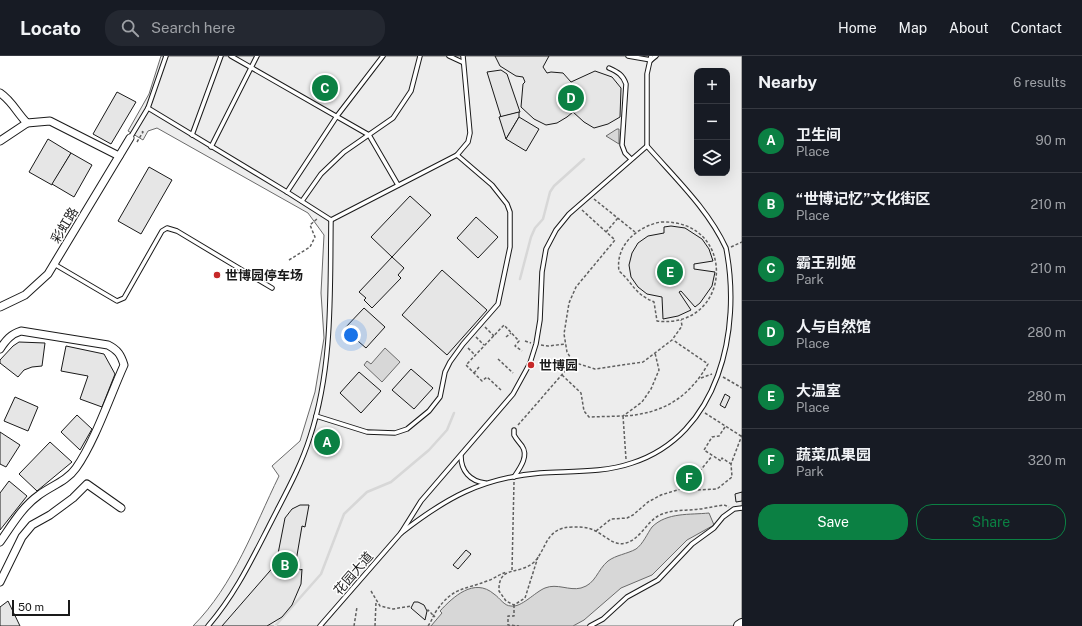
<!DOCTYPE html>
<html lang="en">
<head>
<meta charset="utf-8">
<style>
	:root { --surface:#171b24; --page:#242831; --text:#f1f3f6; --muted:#9ea1a6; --line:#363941; --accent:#0b8043 }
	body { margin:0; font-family:"Public Sans","Noto Sans SC",sans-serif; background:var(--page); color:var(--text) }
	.controls { position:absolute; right:12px; top:12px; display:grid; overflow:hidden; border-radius:8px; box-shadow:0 4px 16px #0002 }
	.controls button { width:36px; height:36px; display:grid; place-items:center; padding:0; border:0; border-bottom:1px solid var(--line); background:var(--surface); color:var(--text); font:20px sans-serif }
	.scale { position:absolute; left:12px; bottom:10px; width:58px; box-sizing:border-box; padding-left:4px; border:2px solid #1a1a1a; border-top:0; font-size:11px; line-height:14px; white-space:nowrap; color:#1a1a1a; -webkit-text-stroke:3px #fff; paint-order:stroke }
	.you { position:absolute; left:351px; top:279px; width:14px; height:14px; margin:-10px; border:3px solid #fff; border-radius:50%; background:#1a73e8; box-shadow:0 0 0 6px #1a73e833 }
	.badge { display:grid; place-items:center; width:26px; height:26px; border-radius:50%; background:var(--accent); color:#fff; font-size:13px; font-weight:700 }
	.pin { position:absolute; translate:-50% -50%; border:2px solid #fff; box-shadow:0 1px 4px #0006 }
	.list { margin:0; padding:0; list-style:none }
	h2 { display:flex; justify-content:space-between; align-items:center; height:52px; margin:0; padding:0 16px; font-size:17px }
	h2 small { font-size:13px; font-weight:400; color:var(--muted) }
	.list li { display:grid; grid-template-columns:26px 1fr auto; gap:12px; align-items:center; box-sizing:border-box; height:64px; padding:0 16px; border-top:1px solid var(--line) }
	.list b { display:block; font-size:15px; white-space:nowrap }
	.list p { margin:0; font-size:13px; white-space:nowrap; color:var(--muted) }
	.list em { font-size:13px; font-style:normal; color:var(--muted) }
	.actions { display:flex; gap:8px; padding:12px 16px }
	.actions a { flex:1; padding:9px 0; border:1px solid var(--accent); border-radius:16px; text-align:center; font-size:14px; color:var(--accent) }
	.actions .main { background:var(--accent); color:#fff }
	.icon { flex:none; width:22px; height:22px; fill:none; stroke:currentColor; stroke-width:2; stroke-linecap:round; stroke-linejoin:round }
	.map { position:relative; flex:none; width:742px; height:570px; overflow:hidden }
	header { display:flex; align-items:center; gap:24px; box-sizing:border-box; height:56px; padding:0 20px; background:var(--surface); border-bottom:1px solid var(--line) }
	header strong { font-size:19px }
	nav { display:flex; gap:22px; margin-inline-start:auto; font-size:14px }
	.search { width:280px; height:36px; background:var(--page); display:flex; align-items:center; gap:10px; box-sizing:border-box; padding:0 14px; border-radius:16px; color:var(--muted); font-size:15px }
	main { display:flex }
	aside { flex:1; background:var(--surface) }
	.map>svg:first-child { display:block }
</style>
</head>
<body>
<header>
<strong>Locato</strong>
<div class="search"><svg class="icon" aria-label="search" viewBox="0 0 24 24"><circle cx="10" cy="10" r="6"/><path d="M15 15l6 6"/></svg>Search here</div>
<nav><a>Home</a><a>Map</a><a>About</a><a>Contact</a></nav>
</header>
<main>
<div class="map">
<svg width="742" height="570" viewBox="0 0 742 570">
	<rect width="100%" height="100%" fill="#fff"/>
	<!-- green -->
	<path fill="#ededed" stroke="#6a6a6a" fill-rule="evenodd" d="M161,0H742V570H193C234,529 254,471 279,420L272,410L300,385L315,336L324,282L321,237L324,179L308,157L157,72L148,75L143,84L128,75L149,38ZM697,15H727V117H697Z"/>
	<!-- water -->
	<g fill="#d7d7d7" stroke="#6a6a6a">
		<polygon points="617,73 619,73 619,88 606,80"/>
		<polygon points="385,292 400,306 382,326 364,309 367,305 371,308"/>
		<path d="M709,457L714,469L687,484L652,519L621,532L584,564L573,570H431L442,557L440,555C453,541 474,521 494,538C500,542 504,550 511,550C521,552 535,536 545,532C557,527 569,535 581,532C596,528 597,514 608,505C616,499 627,498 636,493C643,488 647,478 652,471C667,456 690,459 709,457Z"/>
	</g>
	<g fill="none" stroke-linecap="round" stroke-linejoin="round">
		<!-- stream -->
		<g stroke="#d7d7d7" stroke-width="2.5">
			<polyline points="520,223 531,181 535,172 543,163 550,136 554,130 584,103"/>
			<polyline points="275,570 321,518 344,458 367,436 391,426 429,394 447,374 454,357"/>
		</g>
	</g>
	<!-- building -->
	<g fill="#e6e6e6" stroke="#1a1a1a">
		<polygon points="495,0 549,0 543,11 547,17 551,16 563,17 571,26 595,15 612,21 621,32 620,61 608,68 594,72 584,66 573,56 567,61 557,67 546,69 534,63 521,51 523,28 525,26 523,21 516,20 500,10"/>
		<polygon points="501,14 507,18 520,56 501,61 487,16"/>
		<polygon points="117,36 136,46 111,88 93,78"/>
		<polygon points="519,56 519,61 506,83 499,61"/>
		<polygon points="519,61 539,73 526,95 506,83"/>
		<polygon points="48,83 71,97 52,129 29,116"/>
		<polygon points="71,97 92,109 74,141 52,128"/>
		<polygon points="149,111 172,124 141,178 118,165"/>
		<polygon points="410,140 431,159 392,201 371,181"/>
		<polygon points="476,161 498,181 478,202 457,182"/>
		<polygon points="671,170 685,172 702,183 709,193 713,205 694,208 694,213 715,216 712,230 700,247 695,251 681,235 679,236 691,254 678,260 663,263 662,241 647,238 638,231 631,221 629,209 632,197 638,187 648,180 664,177 664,171"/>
		<polygon points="392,201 404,212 398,219 401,222 372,252 364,244 366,242 359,236"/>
		<polygon points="442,214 487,254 447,299 402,259"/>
		<polygon points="364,252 385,271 366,292 344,273"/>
		<polygon points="19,286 45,287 42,310 32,311 24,314 18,321 0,307 0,304 13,290"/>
		<polygon points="66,290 104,298 115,318 102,351 80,343 88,320 61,315"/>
		<polygon points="411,313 433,332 414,353 392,334"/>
		<polygon points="359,316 381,335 361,357 340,337"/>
		<polygon points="725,338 730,341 725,352 720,349"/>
		<polygon points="15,341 38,351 28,375 4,365"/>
		<polygon points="77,359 92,373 80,394 61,376"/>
		<polygon points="325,375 335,379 329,397 319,394"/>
		<polygon points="0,376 20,389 6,411 0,408"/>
		<polygon points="50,386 72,406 37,435 19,418"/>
		<polygon points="9,425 27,440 0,474 0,437"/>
		<polygon points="742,436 742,445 736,446 735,438"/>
		<polygon points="300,449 309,449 305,471 302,470 295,511 301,514 302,513 301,528 292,549 282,561 267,570 222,570 276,508 285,462 292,453"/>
		<polygon points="466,494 471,498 458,513 453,509"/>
		<polygon points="8,545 20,570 0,570 0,551"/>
		<polygon points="414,546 418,546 424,549 427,555 425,564 411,552"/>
	</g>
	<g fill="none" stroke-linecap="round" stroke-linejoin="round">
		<!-- lane casing -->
		<g stroke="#1a1a1a" stroke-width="5.5">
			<g id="lane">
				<polyline points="231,0 369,79 398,129"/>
				<polyline points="449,0 462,6"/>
				<polyline points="628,0 651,4"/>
				<polyline points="651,4 656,0"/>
				<path d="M609,12C618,16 623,19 626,28L622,89L625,97L631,103"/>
				<polyline points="148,52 287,136 331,164"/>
				<polyline points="192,79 221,0"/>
				<polyline points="130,82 148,52 166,0"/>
				<polyline points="211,91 257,0"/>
				<polyline points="287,136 337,60 383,0"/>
				<polyline points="302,145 321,118 344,96 393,62 411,35 420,0"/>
				<polyline points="331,164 457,99"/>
				<polyline points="54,208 117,245 124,242 162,175 167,172 177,175 272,232"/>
				<polyline points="316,360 367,376 395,377 407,373 429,355 440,341 445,316 450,306 463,288 498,248 510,191 510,156 507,148 492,129 457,99 468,86 470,77 463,0"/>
				<path d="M461,400C461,415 470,425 485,427"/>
				<path d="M514,421C520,412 529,400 522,390C519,386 516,383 514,379V374"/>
				<path d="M401,477C446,442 481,422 540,417C570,415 603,417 632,407C719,379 742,274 726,192C708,153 675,122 647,90V18L651,0"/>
				<path d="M208,570C234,540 250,507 268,472C283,442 300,413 310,381C333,311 330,237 331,164"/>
				<polyline points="320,570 401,477 421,445 513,338 530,307 536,288 540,264 542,216 546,193 556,174 569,158 647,90"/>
				<polyline points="590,570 603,563 627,541 658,524 692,488 714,472 723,461 734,453 742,452"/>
			</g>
		</g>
		<!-- street casing -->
		<g stroke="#1a1a1a" stroke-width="9">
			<g id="street">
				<path d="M0,37C12,45 17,57 27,67L50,65L119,100"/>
				<polyline points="0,85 27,67"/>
				<polyline points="0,251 25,239 48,218 130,82"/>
				<path d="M0,293C6,284 11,278 21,275L108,289C118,294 121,299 124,309C110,340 95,385 76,412C67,425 51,430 39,439C22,451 12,469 0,486"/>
				<polyline points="0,526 22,481 32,469 50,459 73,442 87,428 121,452"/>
			</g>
		</g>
		<!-- secondary casing -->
		<g stroke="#1a1a1a" stroke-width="12">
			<polyline id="secondary" points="739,570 742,568"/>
		</g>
		<!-- path -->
		<g stroke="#5f5f5f" stroke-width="1.5" stroke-dasharray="3 2" stroke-linecap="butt">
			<polyline points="137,86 143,76 141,75"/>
			<polyline points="594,143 635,176"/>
			<polyline points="582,154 615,184 576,231 569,247 564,278 567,296 573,306 595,313 643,306 672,284 682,270 681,264"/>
			<path d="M661,166C738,163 733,274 657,265L654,246C633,237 634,228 619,215C615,189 638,170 661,166Z"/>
			<polyline points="606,176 618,162"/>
			<polyline points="731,191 742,186"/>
			<polyline points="289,204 310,191 315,181 310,169 318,162"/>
			<polyline points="485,271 494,280"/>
			<polyline points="476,281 484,289"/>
			<polyline points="506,281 511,277"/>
			<polyline points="525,285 531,287"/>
			<polyline points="541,289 548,290 566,288"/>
			<polyline points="468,292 475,299"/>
			<polyline points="498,303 513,317"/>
			<polyline points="474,317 479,311"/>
			<polyline points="562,319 581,337 584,355 589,361 623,360 642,346 651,333 659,314 655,297"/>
			<polyline points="723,321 742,332"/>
			<polyline points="701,322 712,318"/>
			<polyline points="501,334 487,321 482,325 466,309 504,269 519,285 515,290 522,295"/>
			<polyline points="705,357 741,380"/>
			<polyline points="518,369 573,306"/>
			<polyline points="725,371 719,380 712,381 704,394 721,405 722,402 731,408"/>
			<path d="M626,403L623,360C662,358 689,342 708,308L673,284"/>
			<polyline points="687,431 712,400"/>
			<polyline points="596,475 611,463 627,462 633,459 648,446 661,439 687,431 698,434 717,433 732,421 731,408 742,379"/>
			<path d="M538,501L525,542L514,549L506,545L499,535C498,509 519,519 533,507C547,495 544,471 573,471C579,471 585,471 591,473C603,477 613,491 626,487C640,483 646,467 658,460C671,453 686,455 700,453C708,452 716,450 724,449L729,451"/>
			<polyline points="512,514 514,426"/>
			<polyline points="371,535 380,550 393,553 411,550"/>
			<polyline points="514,549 514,560 508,560 508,569 519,570"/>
			<polyline points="427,555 428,554 435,561"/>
			<polyline points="354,570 357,551"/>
			<polyline points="375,570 376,546"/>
			<path d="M428,570C432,565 433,559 437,554C453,531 464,534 487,525C494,523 499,518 507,516"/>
		</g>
		<!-- lane -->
		<use href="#lane" stroke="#fff" stroke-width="3.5"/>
		<!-- street -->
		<use href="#street" stroke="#fff" stroke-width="7"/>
		<!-- secondary -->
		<use href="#secondary" stroke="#fff" stroke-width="10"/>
	</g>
	<!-- markers -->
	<g fill="#c62828" stroke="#fff" stroke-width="1.5">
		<circle cx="217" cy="219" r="4"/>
		<circle cx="531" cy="309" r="4"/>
	</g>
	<g text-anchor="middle" stroke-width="3" stroke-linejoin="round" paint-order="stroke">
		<!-- street labels -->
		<g font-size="13" fill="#1a1a1a" stroke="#fff">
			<text transform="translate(64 169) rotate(-59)" y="5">彩虹路</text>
			<text transform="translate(353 517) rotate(-49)" y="5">花园大道</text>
		</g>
		<!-- poi labels -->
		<g font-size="13" font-weight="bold" fill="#1a1a1a" stroke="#fff" text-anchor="start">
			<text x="225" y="224">世博园停车场</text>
			<text x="539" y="314">世博园</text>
		</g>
	</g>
</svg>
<div class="controls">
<button>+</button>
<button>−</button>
<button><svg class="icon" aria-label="layers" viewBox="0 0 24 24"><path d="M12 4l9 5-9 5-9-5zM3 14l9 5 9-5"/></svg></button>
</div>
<div class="scale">50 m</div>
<div class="you"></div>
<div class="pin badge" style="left:327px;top:386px">A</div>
<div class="pin badge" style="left:285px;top:509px">B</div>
<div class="pin badge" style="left:325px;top:32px">C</div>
<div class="pin badge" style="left:571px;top:42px">D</div>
<div class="pin badge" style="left:670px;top:216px">E</div>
<div class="pin badge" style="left:689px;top:422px">F</div>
</div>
<aside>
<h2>Nearby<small>6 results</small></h2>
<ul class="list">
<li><span class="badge">A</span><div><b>卫生间</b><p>Place</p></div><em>90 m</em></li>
<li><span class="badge">B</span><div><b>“世博记忆”文化街区</b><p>Place</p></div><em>210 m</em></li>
<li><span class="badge">C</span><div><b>霸王别姬</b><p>Park</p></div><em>210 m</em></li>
<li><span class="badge">D</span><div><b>人与自然馆</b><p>Place</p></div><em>280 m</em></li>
<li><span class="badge">E</span><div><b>大温室</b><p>Place</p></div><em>280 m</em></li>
<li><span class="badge">F</span><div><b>蔬菜瓜果园</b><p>Park</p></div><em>320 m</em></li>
</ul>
<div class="actions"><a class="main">Save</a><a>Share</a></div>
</aside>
</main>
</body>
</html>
